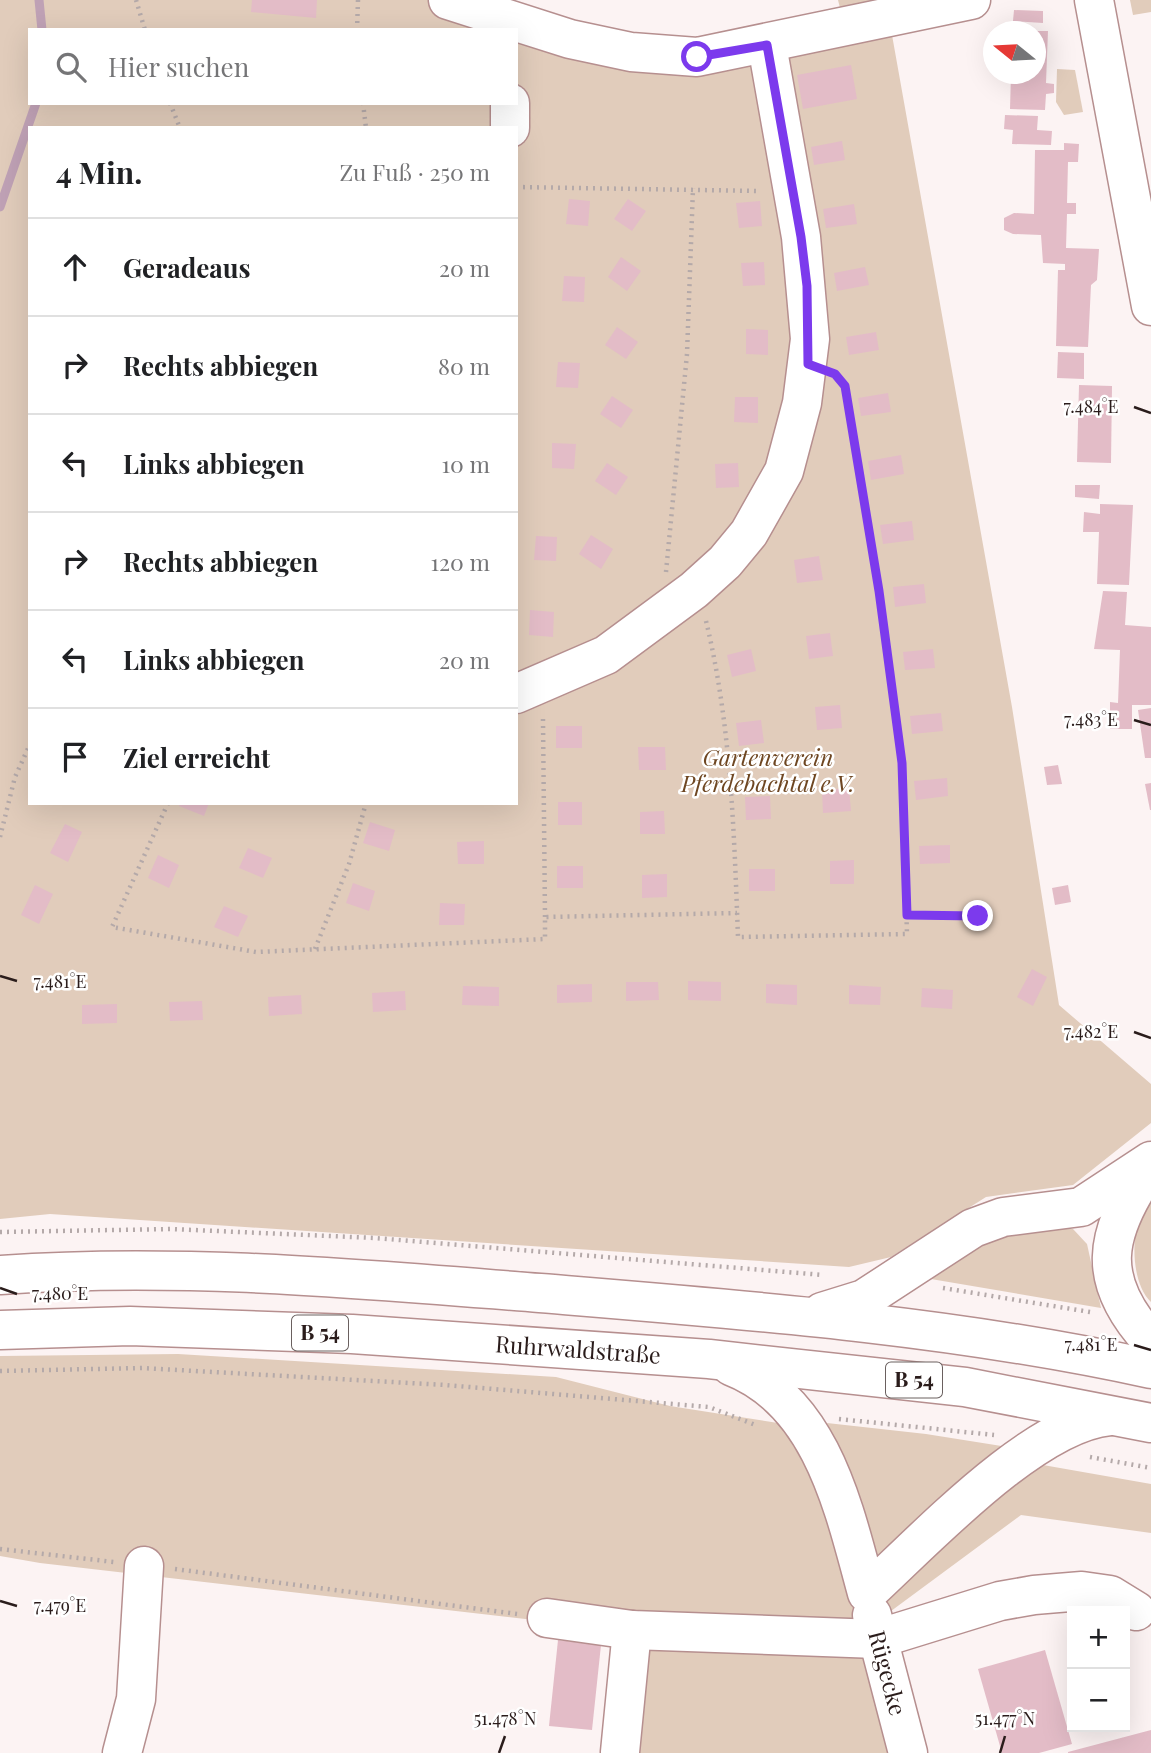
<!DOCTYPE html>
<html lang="de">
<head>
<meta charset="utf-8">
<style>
	:root { --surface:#fff; --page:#f2f2f2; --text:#202124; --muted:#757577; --line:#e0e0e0 }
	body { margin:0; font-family:"Playfair Display",serif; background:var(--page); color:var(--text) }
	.controls { position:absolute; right:21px; bottom:21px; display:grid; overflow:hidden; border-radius:0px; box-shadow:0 7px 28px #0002 }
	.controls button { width:63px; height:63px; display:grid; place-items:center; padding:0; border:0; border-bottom:2px solid var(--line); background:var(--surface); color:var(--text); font:35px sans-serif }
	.compass { position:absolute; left:983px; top:21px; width:63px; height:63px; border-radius:50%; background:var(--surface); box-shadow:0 7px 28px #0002; rotate:288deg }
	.stop { position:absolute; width:21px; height:21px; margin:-16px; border:5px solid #7c3aed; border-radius:50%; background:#fff }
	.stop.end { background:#7c3aed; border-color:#fff; box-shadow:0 2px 7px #0008 }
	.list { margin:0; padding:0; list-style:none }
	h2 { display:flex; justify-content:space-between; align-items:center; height:91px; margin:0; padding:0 28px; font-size:30px }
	h2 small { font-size:23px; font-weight:400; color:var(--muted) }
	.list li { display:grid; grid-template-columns:46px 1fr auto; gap:21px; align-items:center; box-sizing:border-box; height:98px; padding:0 28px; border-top:2px solid var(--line) }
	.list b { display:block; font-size:26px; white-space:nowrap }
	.list em { font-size:23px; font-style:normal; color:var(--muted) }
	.icon { flex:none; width:38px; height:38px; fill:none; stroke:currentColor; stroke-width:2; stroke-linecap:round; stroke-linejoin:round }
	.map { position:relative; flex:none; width:1151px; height:1753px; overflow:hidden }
	.search { position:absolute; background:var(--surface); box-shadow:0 7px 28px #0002; left:28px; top:28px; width:490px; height:77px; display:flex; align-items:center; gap:18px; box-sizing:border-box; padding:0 24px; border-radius:0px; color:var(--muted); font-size:26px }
	.panel { position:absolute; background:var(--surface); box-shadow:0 7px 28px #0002; left:28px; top:126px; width:490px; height:679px; border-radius:0px }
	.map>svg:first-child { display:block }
</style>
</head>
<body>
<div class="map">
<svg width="1151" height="1753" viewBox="0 0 1151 1753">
	<rect width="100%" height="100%" fill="#fcf3f3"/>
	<!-- green -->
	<g fill="#e1ccbb" fill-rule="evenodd">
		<path d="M0,0H507L504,10L688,47L842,16L838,0H914L887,7L1012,707L1059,1005L1151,1084V1123L1073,1185L986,1197L891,1257L849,1267L50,1214L0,1219ZM30,30H516V103H30ZM30,128H516V803H30Z"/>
		<polygon points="1130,0 1151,0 1151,12 1133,15"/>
		<polygon points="1057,69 1075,70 1083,112 1064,115 1056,102"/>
		<path d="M1151,1202V1302C1135,1287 1132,1253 1136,1232C1138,1222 1146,1211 1151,1202Z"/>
		<polygon points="1035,1227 1073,1229 1087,1244 1101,1308 925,1278 992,1231"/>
		<polygon points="178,1354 556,1377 670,1406 829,1431 827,1423 926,1434 1014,1448 1003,1458 1151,1484 1151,1533 1021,1515 887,1614 925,1753 629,1753 638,1632 40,1563 0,1556 0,1356"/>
	</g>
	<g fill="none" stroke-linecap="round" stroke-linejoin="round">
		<!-- stream -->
		<g stroke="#bfa1b5" stroke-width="9">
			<polyline points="39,0 42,30"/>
			<polyline points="0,207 36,103"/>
		</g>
	</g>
	<!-- building -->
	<g fill="#e3bcc7">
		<polygon points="252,0 317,0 316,18 251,12"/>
		<polygon points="1014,10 1043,11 1043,23 1013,21"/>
		<polygon points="1035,31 1048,31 1046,83 1054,84 1054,93 1046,94 1045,110 1010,109 1011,74 1036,74"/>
		<polygon points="851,65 857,99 803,109 797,75"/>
		<polygon points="1005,115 1038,116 1037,130 1052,131 1051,145 1012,144 1013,130 1004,129"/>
		<polygon points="842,141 845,160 814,165 811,147"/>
		<polygon points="1064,143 1079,144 1078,162 1068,162 1067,203 1076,203 1076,214 1067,214 1066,248 1099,249 1097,280 1091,285 1088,347 1056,346 1058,270 1065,270 1065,264 1043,263 1041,235 1013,234 1004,230 1004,218 1014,213 1034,214 1035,150 1064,150"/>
		<polygon points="569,199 590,201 588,226 566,224"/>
		<polygon points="628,199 646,211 632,231 614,219"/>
		<polygon points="760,201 762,226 739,228 736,203"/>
		<polygon points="854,204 857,224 826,228 823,209"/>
		<polygon points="621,257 641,271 627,291 608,277"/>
		<polygon points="764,262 765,285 743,286 741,263"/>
		<polygon points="865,267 869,285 837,291 834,273"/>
		<polygon points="564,276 585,277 584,302 562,301"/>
		<polygon points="617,327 638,342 626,359 605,345"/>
		<polygon points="746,329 768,330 768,355 746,354"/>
		<polygon points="876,332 879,350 849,355 846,337"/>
		<polygon points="1058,352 1084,353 1084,379 1057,378"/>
		<polygon points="558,362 580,363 578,388 556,387"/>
		<polygon points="1079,385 1112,386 1111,463 1077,462"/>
		<polygon points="888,393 891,412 861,416 858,398"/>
		<polygon points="612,396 633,410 621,428 600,414"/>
		<polygon points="735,397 758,397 758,423 734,422"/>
		<polygon points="552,443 576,444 574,469 552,468"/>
		<polygon points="901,455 904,474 871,480 868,461"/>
		<polygon points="607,463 628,477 616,495 595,481"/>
		<polygon points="738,463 739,487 716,488 715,464"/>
		<polygon points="1075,485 1100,485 1099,499 1075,497"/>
		<polygon points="1100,504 1133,505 1129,585 1097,584 1099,532 1083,532 1084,512 1100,514"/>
		<polygon points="912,521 914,540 883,544 880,525"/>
		<polygon points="591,535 613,549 601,569 579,554"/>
		<polygon points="536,536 557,537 556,561 534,560"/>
		<polygon points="819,556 823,580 797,583 794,560"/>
		<polygon points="924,584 926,603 895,607 893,587"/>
		<polygon points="1103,591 1127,592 1125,625 1151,627 1151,705 1132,705 1132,729 1110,729 1110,702 1118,703 1120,650 1094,649"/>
		<polygon points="530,610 554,612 553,637 529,635"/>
		<polygon points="830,633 833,656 809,659 806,636"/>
		<polygon points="751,649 756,671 732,677 727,655"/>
		<polygon points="933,649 935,668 905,670 903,652"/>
		<polygon points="840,705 842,728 817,730 815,707"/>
		<polygon points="1151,708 1151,758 1145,758 1138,710"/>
		<polygon points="941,713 943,731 912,734 910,716"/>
		<polygon points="761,720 764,743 739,746 736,723"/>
		<rect x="556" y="726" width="26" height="22"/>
		<polygon points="638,747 665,747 666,770 639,770"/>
		<polygon points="1058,765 1062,784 1047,785 1044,767"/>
		<polygon points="947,778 948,796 916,800 914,781"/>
		<polygon points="1151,783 1151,810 1150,810 1145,784"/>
		<polygon points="849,788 851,811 823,813 822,790"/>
		<polygon points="770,796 771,819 746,820 745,797"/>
		<rect x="558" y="802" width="24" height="23"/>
		<polygon points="180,803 209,803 204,816 179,806"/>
		<polygon points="664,811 665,834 640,834 640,812"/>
		<polygon points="370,822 395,830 389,851 363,843"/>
		<polygon points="65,824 82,832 68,862 50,853"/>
		<polygon points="484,841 484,864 458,864 457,842"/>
		<polygon points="950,845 950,863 920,864 919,846"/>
		<polygon points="248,848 272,858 263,878 239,868"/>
		<polygon points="158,855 179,865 169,888 148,878"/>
		<polygon points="854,860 854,884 830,884 830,861"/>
		<rect x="557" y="866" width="26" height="22"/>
		<rect x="749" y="869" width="26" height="22"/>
		<polygon points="667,874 667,897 642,898 642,875"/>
		<polygon points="353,883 375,891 369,911 346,903"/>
		<polygon points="35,885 53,894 39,924 21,915"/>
		<polygon points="1068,885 1071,902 1055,905 1052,888"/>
		<polygon points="440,903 465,904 464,925 439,925"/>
		<polygon points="224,906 248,916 238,937 214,927"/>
		<polygon points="1032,969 1047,977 1033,1006 1017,997"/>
		<polygon points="688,981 721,982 721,1001 688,1000"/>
		<polygon points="626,982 658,982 659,1000 626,1001"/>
		<polygon points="592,984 592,1002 557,1003 557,985"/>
		<polygon points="766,984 797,985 797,1005 766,1003"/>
		<polygon points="849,985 881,987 880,1005 849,1004"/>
		<polygon points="463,986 499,987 499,1006 462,1005"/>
		<polygon points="922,988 953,990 952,1009 921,1007"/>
		<polygon points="405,991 406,1010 373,1012 372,993"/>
		<polygon points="301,995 302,1014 269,1016 268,997"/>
		<polygon points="202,1001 203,1020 170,1021 169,1002"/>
		<polygon points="117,1004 117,1023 82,1024 82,1005"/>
		<polygon points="558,1640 601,1645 592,1730 549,1726"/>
		<polygon points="1045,1650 1072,1744 1039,1753 1002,1753 978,1669"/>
		<polygon points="1151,1730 1151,1753 1068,1753 1068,1752"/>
	</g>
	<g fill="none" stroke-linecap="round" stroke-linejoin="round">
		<!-- minor casing -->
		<g stroke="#b68f8f" stroke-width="41">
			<g id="minor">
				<polyline points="448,0 570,39 631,52 697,57 971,0"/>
				<polyline points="1094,0 1151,306"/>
				<polyline points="510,128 510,103"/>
				<polyline points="516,694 606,655 694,590 725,562 749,533 784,471 802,403 810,339 801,237 767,45"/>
				<polyline points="872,1615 908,1753"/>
				<polyline points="547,1618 632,1630 877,1639 1000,1601 1034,1595 1082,1591 1110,1595 1136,1611"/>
				<polyline points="620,1752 632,1630"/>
				<polyline points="122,1753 136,1699 144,1566"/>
			</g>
		</g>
		<!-- highway casing -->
		<g stroke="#b68f8f" stroke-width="41">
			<g id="highway">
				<path d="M1147,1171C1104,1235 1095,1280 1151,1341"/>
				<path d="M0,1275C179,1262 361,1279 540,1293C745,1310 950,1325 1151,1369"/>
				<polyline points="822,1312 864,1299 973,1228 1003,1217 1081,1207 1151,1161"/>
				<polyline points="0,1330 130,1326 352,1334 709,1359 965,1387 1151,1423"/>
				<path d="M731,1366C822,1401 844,1509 867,1593C925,1540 1033,1423 1110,1416"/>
			</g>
		</g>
		<!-- path -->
		<g stroke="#b4a9a9" stroke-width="4.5" stroke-dasharray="2 5" stroke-linecap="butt">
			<polyline points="136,0 145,30"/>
			<polyline points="357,30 358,0"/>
			<polyline points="170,103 180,128"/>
			<polyline points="363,103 366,128"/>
			<polyline points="516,187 760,191"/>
			<polyline points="666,572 687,354 693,188"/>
			<path d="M706,621C731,724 734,831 738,937L907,934L902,763L879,591L845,386L837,377"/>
			<polyline points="543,719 545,917"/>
			<polyline points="168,803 112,927 256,952 545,939 545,917 737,913"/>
			<polyline points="0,837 15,777 30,744"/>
			<polyline points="907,915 978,916"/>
			<polyline points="315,949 349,864 366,803"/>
			<polyline points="0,1232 171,1229 375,1238 823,1275"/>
			<polyline points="943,1288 1090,1312"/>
			<polyline points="0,1371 142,1368 445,1385 709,1407 758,1426"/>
			<polyline points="839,1419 994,1435"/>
			<polyline points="1090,1457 1151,1468"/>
			<polyline points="0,1549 114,1562"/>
			<polyline points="175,1569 517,1614"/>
		</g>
		<!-- minor -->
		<use href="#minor" stroke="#fff" stroke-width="38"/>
		<!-- highway -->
		<use href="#highway" stroke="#fff" stroke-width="38"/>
	</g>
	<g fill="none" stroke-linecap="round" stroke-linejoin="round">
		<!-- route -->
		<polyline stroke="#7c3aed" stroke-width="9" points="697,57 767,45 801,237 807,286 808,364 835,374 845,386 879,591 902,763 907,915 978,916"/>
	</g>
	<!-- ticks -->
	<path fill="none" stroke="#2a1c1b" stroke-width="2.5" d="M1134,407L1151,413M1134,720L1151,725M0,976L17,981M1134,1032L1151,1038M0,1288L17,1294M1134,1345L1151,1350M0,1601L17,1606M499,1753L505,1736M1000,1753L1005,1736"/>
	<g text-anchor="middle" stroke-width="5" stroke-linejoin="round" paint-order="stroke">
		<!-- shield labels -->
		<g fill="#fff" stroke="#6a605f" stroke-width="2">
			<rect x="292" y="1315.5" width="56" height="35" rx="5"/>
			<rect x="886" y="1362.5" width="56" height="35" rx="5"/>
		</g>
		<g font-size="21" font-weight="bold" fill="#2a1c1b">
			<text x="320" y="1340">B 54</text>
			<text x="914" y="1387">B 54</text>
		</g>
		<!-- park labels -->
		<g font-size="23" font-style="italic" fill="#6e4621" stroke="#fff">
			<text x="768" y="766">Gartenverein<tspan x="768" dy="26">Pferdebachtal e.V.</tspan></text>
		</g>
		<!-- street labels -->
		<g font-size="23" fill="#2a1c1b" stroke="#fff">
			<text transform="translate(578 1350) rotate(4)" y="8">Ruhrwaldstraße</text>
			<text transform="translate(887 1673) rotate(75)" y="8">Rügecke</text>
		</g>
	</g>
	<g font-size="18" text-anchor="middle" fill="#2a1c1b" stroke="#fff" stroke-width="5" stroke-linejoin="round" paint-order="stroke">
		<text x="1091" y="413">7.484°E</text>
		<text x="1091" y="726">7.483°E</text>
		<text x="60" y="988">7.481°E</text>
		<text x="1091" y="1038">7.482°E</text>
		<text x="60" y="1300">7.480°E</text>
		<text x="1091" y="1351">7.481°E</text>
		<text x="60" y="1612">7.479°E</text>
		<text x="505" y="1725">51.478°N</text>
		<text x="1005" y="1725">51.477°N</text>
	</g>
</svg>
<div class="controls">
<button>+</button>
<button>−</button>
</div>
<svg class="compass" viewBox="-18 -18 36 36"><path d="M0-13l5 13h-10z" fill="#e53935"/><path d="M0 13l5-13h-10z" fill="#757577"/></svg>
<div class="stop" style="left:697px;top:57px"></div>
<div class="stop end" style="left:978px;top:916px"></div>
<div class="search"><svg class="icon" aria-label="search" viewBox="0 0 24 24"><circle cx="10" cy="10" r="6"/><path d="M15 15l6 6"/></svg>Hier suchen</div>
<section class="panel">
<h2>4 Min.<small>Zu Fuß · 250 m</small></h2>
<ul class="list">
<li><svg class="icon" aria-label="ahead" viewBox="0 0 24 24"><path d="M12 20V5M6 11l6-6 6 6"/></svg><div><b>Geradeaus</b></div><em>20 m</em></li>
<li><svg class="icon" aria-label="right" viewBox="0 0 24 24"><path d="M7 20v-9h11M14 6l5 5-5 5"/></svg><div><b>Rechts abbiegen</b></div><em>80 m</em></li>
<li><svg class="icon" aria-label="left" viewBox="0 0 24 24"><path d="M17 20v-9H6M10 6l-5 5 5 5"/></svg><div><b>Links abbiegen</b></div><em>10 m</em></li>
<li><svg class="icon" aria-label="right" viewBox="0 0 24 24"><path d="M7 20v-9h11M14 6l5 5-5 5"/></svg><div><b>Rechts abbiegen</b></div><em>120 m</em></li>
<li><svg class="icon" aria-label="left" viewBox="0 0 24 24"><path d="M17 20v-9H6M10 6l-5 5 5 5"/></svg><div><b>Links abbiegen</b></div><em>20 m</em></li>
<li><svg class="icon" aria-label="arrive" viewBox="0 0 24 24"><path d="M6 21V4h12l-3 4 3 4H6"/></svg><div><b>Ziel erreicht</b></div></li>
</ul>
</section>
</div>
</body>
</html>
